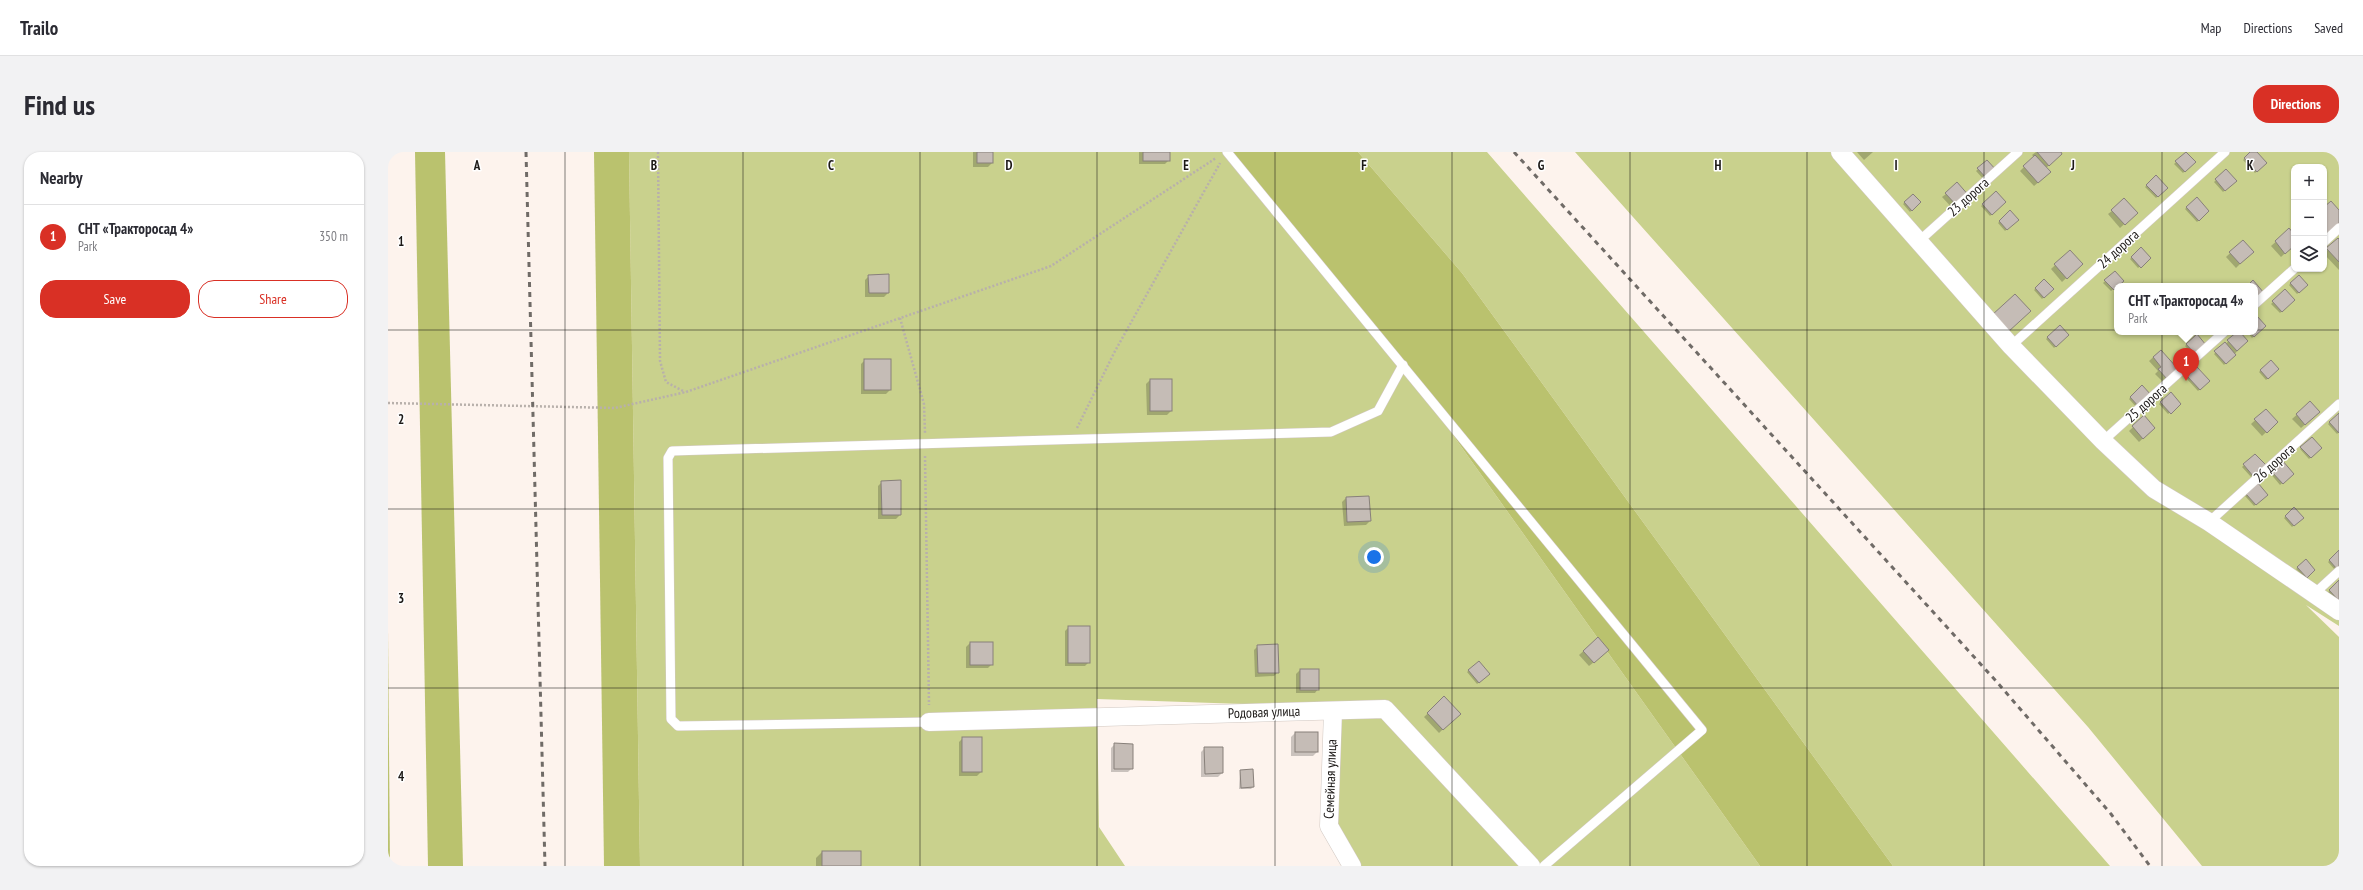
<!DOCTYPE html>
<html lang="en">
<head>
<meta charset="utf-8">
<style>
	:root { --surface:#fff; --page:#f2f2f3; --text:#2b2b33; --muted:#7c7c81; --line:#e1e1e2; --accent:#d93025 }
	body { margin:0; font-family:"PT Sans Narrow",sans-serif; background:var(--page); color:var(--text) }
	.controls { position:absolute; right:12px; top:12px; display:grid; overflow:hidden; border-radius:8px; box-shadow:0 1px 3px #0004 }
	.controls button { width:36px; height:36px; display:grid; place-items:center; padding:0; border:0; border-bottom:1px solid var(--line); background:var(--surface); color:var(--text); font:20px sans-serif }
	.you { position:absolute; left:986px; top:405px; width:14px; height:14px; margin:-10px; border:3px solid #fff; border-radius:50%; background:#1a73e8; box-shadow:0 0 0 6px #1a73e833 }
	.badge { display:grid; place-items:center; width:26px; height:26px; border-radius:50%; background:var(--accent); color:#fff; font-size:13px; font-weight:700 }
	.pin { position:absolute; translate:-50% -33px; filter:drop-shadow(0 1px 2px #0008) }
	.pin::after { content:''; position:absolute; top:21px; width:14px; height:12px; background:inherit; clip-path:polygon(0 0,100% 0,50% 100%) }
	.popup { position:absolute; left:1726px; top:131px; width:144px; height:52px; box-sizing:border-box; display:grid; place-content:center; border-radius:8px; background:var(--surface); filter:drop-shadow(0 1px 3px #0005); font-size:13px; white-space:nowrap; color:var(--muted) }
	.popup b { font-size:15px; color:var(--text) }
	.popup::after { content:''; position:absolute; left:50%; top:100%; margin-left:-8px; border:8px solid transparent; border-top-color:var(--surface) }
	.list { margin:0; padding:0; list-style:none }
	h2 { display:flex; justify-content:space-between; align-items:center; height:52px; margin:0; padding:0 16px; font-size:17px }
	h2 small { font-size:13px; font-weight:400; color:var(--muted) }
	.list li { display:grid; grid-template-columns:26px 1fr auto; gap:12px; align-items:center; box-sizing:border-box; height:64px; padding:0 16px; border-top:1px solid var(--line) }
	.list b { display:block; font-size:15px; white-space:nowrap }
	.list p { margin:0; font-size:13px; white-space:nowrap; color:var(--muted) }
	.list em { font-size:13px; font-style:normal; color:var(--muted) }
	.actions { display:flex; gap:8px; padding:12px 16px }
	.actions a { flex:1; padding:9px 0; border:1px solid var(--accent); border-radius:16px; text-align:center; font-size:14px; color:var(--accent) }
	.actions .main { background:var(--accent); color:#fff }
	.icon { flex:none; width:22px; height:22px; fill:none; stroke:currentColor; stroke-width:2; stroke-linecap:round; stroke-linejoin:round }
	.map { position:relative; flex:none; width:1951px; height:714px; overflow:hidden; border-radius:16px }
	header { display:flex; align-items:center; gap:24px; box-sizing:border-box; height:56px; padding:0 20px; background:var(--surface); border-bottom:1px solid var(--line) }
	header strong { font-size:19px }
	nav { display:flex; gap:22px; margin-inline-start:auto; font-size:14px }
	.intro { display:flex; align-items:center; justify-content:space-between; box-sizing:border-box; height:96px; padding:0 24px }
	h1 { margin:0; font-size:28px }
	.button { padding:10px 18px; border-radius:16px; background:var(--accent); color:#fff; font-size:14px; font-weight:700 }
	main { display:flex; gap:24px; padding:0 24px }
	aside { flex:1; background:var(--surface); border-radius:16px; box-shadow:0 1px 3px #0004 }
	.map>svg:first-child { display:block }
</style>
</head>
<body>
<header>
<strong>Trailo</strong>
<nav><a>Map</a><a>Directions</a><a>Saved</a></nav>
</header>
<div class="intro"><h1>Find us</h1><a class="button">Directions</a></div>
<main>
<aside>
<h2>Nearby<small></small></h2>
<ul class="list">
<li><span class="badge">1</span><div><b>СНТ «Тракторосад 4»</b><p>Park</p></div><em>350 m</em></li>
</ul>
<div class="actions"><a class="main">Save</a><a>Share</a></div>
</aside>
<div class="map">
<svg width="1951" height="714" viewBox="0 0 1951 714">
	<rect width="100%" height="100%" fill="#fdf3ed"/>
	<!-- green -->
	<g fill="#c9d18d" fill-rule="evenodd">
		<polygon points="241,0 838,0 1015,213 1372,714 973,714 941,674 945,555 709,547 711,675 737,714 252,714"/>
		<polygon points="970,0 1099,0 1722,714 1505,714 1074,121"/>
		<path d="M1187,0H1951V474L1918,453L1951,485V714H1814L1700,575ZM1906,15H1936V117H1906ZM1729,134H1867V180H1729Z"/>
	</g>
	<!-- forest -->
	<g fill="#bac26e">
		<polygon points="27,0 57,0 75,714 40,714"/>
		<polygon points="206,0 241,0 252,714 216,714"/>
		<polygon points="838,0 970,0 1074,121 1505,714 1372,714 1015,213"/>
		<polygon points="0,478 2,714 0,714"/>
	</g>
	<!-- shadow -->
	<g fill="#0003">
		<polygon points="585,0 604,0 604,11 600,15 585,15"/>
		<polygon points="751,0 781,0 781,8 777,12 751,12"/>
		<polygon points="1469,0 1485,0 1476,8"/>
		<polygon points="1648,0 1671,0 1669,6 1658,16 1658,24 1646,34 1632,19 1646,5 1644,3"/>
		<polygon points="1864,0 1868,0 1878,11 1867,21 1855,8"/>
		<polygon points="1798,1 1806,10 1795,21 1786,12"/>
		<polygon points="1599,9 1597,29 1588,19"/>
		<polygon points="1838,19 1847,29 1835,40 1826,30"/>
		<polygon points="1768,25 1779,36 1768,46 1757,35"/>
		<polygon points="1608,41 1617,50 1602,64 1593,54"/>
		<polygon points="1558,42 1581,44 1566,58 1554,45"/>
		<polygon points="1525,43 1532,50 1522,60 1515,52"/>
		<polygon points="1809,46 1820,59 1809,70 1797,57"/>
		<polygon points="1724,59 1744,65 1732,76 1720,62"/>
		<polygon points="1622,60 1629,68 1617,79 1610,71"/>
		<polygon points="1901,78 1906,83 1906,93 1893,105 1883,94"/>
		<polygon points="1950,87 1951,89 1951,118 1936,102"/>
		<polygon points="1855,89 1861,103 1848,116 1838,105"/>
		<polygon points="1753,97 1762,106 1750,116 1742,107"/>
		<polygon points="1682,99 1693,112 1674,130 1663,117"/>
		<polygon points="1727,120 1735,129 1723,139 1715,131"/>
		<polygon points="481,124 500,141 496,145 477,145 477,128"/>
		<polygon points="1911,124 1919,133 1909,142 1901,133"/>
		<polygon points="1656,129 1664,137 1654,147 1646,138"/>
		<polygon points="1897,139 1906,148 1892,161 1883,152"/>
		<polygon points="1867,167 1877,174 1864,186 1859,180 1867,180"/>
		<polygon points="1672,175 1679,183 1666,196 1658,187"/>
		<polygon points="1851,180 1859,189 1836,213 1826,202"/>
		<polygon points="1809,183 1817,193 1805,203 1797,194"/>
		<polygon points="1772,199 1789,217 1775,230 1767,222 1770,219 1761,209"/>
		<polygon points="477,208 502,238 498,242 473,242 473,212"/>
		<polygon points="1883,209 1890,217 1878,228 1871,220"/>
		<polygon points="1809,216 1820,229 1810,239 1798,226"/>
		<polygon points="762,228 783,259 779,263 759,263 758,232"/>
		<polygon points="1754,235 1749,256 1741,247"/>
		<polygon points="1783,241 1792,252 1780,262 1771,252"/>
		<polygon points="1922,251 1927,264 1913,276 1904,267"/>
		<polygon points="1878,258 1889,270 1874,284 1863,272"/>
		<polygon points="1951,262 1951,280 1949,282 1940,272"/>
		<polygon points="1756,265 1762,280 1751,290 1741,279"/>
		<polygon points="1924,286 1933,296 1921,307 1912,297"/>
		<polygon points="1867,303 1876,313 1863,325 1854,315"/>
		<polygon points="1894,310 1905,322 1892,333 1882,321"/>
		<polygon points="494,330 512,363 508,367 490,367 490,334"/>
		<polygon points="1870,333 1879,343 1866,354 1857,344"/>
		<polygon points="958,346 982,369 978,373 956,374 954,350"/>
		<polygon points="1906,357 1914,366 1904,375 1896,366"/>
		<polygon points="1951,400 1951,414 1947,418 1940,410"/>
		<polygon points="1918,409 1926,418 1917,426 1908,417"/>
		<polygon points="1951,430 1951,457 1938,442"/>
		<polygon points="681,475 701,510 697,514 677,514 677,479"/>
		<polygon points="1210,486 1216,502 1201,514 1191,503"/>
		<polygon points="582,491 604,512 600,516 578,516 578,495"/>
		<polygon points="870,494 890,520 886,524 867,525 866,498"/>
		<polygon points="1091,510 1101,522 1089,532 1079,520"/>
		<polygon points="912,518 930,537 927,541 908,541 908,522"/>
		<polygon points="1056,546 1071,562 1051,581 1036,565"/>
		<polygon points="907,581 929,600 925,604 903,604 903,585"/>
		<polygon points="575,586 593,620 589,624 571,624 571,590"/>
		<polygon points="727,592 744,616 740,620 723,620 723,596"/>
		<polygon points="817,596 834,621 830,625 813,625 813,600"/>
		<polygon points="852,619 865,635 863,637 851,637"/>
		<polygon points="434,700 472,714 428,714 428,706"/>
	</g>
	<!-- building -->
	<g fill="#c5bcb6" stroke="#88807a">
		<rect x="589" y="0" width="16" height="11"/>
		<rect x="755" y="0" width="27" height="9"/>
		<polygon points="1649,0 1673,0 1674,2 1661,14"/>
		<polygon points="1798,0 1808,10 1797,20 1787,9"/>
		<polygon points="1862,0 1869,0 1879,11 1869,20 1856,6"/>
		<polygon points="1647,3 1663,20 1650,31 1635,14"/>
		<polygon points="1599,8 1609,19 1600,28 1589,16"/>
		<polygon points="1838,17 1849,29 1837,39 1827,27"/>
		<polygon points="1768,23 1780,36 1770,45 1758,33"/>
		<polygon points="1569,30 1582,45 1570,55 1557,41"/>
		<polygon points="1608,39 1618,50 1604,63 1594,52"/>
		<polygon points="1525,42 1533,50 1524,59 1516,50"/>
		<polygon points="1809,45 1821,59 1811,69 1798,55"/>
		<polygon points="1736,46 1750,61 1737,73 1723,58"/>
		<polygon points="1943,49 1951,58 1951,77 1936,90 1936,55"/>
		<polygon points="1622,58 1631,68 1619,78 1611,69"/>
		<polygon points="1901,76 1906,82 1906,94 1897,102 1887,89"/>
		<polygon points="1950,86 1951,87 1951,110 1938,96"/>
		<polygon points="1855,88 1866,100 1852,112 1841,100"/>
		<polygon points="1753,95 1763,106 1753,116 1743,105"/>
		<polygon points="1682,98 1695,112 1679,127 1666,112"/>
		<polygon points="1727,119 1736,129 1726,138 1716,128"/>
		<polygon points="501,122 501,141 481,141 480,123"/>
		<polygon points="1911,123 1920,133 1911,141 1902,131"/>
		<polygon points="1656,127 1666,137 1656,146 1647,136"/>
		<polygon points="1865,128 1876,141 1867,149 1867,134 1859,134"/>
		<polygon points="1897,137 1907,148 1894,160 1884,149"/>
		<polygon points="1627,142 1643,159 1620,180 1604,163"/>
		<polygon points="1869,164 1878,174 1866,185 1862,180 1867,180 1867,166"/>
		<polygon points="1672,173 1681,183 1668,195 1659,185"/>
		<polygon points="1849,180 1852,180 1860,189 1849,199 1839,188"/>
		<polygon points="1809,182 1818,193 1807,202 1798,192"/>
		<polygon points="1837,190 1848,203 1838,212 1826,199"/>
		<polygon points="1773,198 1790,217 1779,227 1770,217 1773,215 1765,205"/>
		<rect x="476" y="207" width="27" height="31"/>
		<polygon points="1883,208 1891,217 1880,227 1872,218"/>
		<polygon points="1809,215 1822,229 1812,238 1799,224"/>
		<rect x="762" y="227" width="22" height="32"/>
		<polygon points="1754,233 1764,244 1751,255 1742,245"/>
		<polygon points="1783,240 1793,252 1783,262 1772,250"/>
		<polygon points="1922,249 1932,260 1917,273 1908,262"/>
		<polygon points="1878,257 1890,270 1879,281 1866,267"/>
		<polygon points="1951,261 1951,281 1941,270"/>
		<polygon points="1756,263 1767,276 1755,287 1744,274"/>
		<polygon points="1924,285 1934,296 1923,306 1912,295"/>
		<polygon points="1867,302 1878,313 1865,324 1855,312"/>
		<polygon points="1894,308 1906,322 1895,332 1883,319"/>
		<polygon points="513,328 513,363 494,363 493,329"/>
		<polygon points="1870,331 1880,343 1868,353 1858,342"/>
		<polygon points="981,344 983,369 959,370 958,345"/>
		<polygon points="1906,355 1916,366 1906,374 1897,364"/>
		<polygon points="1951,398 1951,415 1949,417 1941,408"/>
		<polygon points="1918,407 1927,418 1919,426 1909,415"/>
		<polygon points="1951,428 1951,449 1941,438"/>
		<rect x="680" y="474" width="22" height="37"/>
		<polygon points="1210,485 1221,498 1206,511 1195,499"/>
		<rect x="582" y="490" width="23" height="23"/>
		<polygon points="890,492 891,521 870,521 869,493"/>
		<polygon points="1091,509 1102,522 1091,531 1080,518"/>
		<rect x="912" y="517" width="19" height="21"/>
		<polygon points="1056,544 1073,562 1055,578 1039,561"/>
		<rect x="907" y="580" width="23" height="20"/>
		<rect x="574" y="585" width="20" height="35"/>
		<polygon points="726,591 745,592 745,617 726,617"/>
		<polygon points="816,595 835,595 835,621 817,622"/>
		<polygon points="865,617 866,635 853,636 852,618"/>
		<rect x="434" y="699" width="39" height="15"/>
	</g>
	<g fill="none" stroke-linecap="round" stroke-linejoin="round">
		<!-- service casing -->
		<g stroke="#d1c8c2" stroke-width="10">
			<g id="service">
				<polyline points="839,0 1314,578 1156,714"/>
				<polyline points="1530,90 1630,0"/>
				<polyline points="1936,90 1951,76"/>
				<polyline points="1867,152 1906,117"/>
				<polyline points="1623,194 1837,0"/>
				<polyline points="1715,289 1836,180"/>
				<polyline points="1821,370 1951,252"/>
				<polyline points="1926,442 1951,419"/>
				<polyline points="541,570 290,574 283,567 280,306 284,299 943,280 990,259 1015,213"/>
			</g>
		</g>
		<!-- minor casing -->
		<g stroke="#d1c8c2" stroke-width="19">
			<g id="minor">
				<polyline points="1452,0 1623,194 1715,289 1766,337 1821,370 1951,459"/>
				<polyline points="945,559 941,674 964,714"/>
				<polyline points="541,570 997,557 1143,714"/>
			</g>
		</g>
		<!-- path -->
		<g stroke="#b8b0ab" stroke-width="2.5" stroke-dasharray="2 2" stroke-linecap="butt">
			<polyline points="270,0 272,209 278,230 297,240"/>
			<polyline points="512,166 536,252 537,281"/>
			<polyline points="0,251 227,256 298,240 663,114 828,6"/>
			<polyline points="689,276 726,201 832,11"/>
			<polyline points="537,304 541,553"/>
		</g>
		<!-- service -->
		<use href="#service" stroke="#fff" stroke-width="9"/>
		<!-- minor -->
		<use href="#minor" stroke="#fff" stroke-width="18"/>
		<!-- rail -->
		<g stroke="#706b67" stroke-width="3" stroke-dasharray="5 5" stroke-linecap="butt">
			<polyline points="138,0 157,714"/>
			<polyline points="1126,0 1608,529 1723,662 1762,714"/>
		</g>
	</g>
	<!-- grid -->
	<path fill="none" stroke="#1c1917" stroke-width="1" stroke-opacity="0.55" d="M177,0V714M355,0V714M532,0V714M709,0V714M887,0V714M1064,0V714M1242,0V714M1419,0V714M1596,0V714M1774,0V714M0,178H1951M0,357H1951M0,536H1951"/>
	<g text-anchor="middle" stroke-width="3" stroke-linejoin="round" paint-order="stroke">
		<!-- street labels -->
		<g font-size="14" fill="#1c1917" stroke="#fff">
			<text transform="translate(1580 45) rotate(-42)" y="5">23 дорога</text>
			<text transform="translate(1730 97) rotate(-42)" y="5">24 дорога</text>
			<text transform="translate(1758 251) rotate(-42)" y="5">25 дорога</text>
			<text transform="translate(1886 311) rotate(-42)" y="5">26 дорога</text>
			<text transform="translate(876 560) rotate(-2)" y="5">Родовая улица</text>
			<text transform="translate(942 627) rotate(-88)" y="5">Семейная улица</text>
		</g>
	</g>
	<g font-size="13" text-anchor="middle" font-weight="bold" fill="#1c1917" stroke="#fff" stroke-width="3" stroke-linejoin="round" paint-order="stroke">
		<text x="89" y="18">A</text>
		<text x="266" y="18">B</text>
		<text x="443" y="18">C</text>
		<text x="621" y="18">D</text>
		<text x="798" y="18">E</text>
		<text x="976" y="18">F</text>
		<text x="1153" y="18">G</text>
		<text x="1330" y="18">H</text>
		<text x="1508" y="18">I</text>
		<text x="1685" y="18">J</text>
		<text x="1862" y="18">K</text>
		<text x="13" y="94">1</text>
		<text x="13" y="272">2</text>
		<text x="13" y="451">3</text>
		<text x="13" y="629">4</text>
	</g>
</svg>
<div class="controls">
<button>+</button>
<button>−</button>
<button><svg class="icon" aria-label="layers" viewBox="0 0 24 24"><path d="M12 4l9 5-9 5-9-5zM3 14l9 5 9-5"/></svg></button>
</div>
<div class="you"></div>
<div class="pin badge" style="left:1798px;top:229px">1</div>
<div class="popup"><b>СНТ «Тракторосад 4»</b>Park</div>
</div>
</main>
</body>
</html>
